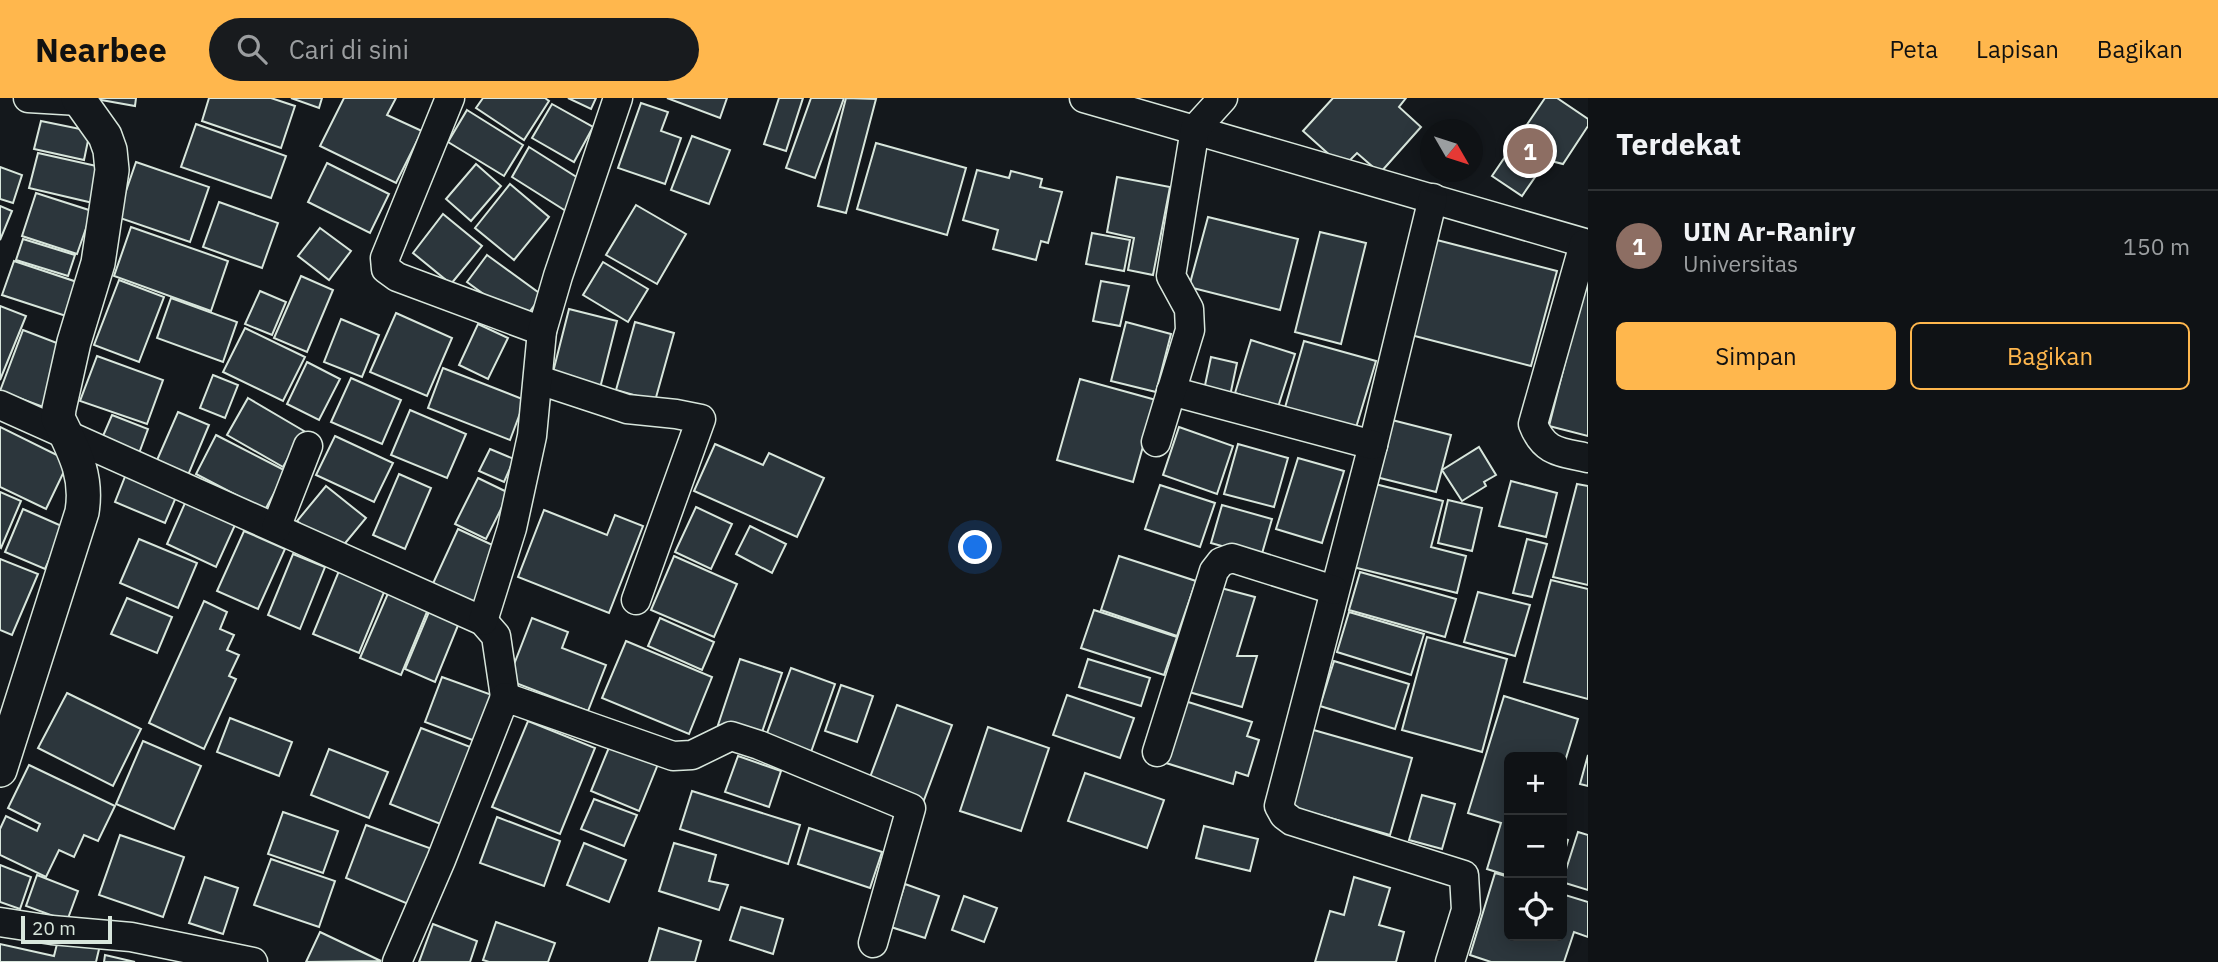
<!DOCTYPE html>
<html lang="id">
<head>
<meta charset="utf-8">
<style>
	:root { --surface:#0f1215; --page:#181b1e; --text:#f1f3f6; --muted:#9b9ea0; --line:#2f3234; --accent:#ffb74d }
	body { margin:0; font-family:"IBM Plex Sans",sans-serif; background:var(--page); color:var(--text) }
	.controls { position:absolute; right:21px; bottom:21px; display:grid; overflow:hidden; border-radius:10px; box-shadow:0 4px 18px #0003 }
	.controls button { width:63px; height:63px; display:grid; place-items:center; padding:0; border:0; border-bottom:2px solid var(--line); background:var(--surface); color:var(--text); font:35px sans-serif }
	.compass { position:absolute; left:1420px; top:21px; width:63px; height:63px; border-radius:50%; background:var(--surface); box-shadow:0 4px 18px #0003; rotate:129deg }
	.scale { position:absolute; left:21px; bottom:18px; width:91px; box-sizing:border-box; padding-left:7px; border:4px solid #d8e6dc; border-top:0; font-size:19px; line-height:24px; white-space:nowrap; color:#d8e6dc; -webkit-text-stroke:5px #14181c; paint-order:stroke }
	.you { position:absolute; left:976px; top:450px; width:24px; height:24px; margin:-18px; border:5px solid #fff; border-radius:50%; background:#1a73e8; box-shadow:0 0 0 10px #1a73e833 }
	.badge { display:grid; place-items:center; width:46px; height:46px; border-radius:50%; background:var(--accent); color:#fff; font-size:23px; font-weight:700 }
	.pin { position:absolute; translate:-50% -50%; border:4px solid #fff; box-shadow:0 2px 7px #0006 }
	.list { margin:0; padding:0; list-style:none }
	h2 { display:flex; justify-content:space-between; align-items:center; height:91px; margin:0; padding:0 28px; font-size:30px }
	h2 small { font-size:23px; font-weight:400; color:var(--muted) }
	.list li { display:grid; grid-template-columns:46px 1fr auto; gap:21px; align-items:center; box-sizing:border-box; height:112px; padding:0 28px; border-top:2px solid var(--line) }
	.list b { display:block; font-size:26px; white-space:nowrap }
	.list p { margin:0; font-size:23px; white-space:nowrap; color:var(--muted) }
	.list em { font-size:23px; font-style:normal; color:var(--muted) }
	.actions { display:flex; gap:14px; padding:21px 28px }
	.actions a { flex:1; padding:16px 0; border:2px solid var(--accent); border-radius:10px; text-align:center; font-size:24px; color:var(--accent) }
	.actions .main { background:var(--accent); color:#111 }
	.icon { flex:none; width:38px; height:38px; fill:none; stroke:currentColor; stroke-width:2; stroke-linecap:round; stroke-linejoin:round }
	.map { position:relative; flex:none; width:1588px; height:864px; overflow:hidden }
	header { display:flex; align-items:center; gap:42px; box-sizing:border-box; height:98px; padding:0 35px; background:var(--accent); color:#111 }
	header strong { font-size:33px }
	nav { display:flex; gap:38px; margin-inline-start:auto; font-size:24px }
	.search { width:490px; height:63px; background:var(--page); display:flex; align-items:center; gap:18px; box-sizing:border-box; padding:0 24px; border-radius:38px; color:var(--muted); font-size:26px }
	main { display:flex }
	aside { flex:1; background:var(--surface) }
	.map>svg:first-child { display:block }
</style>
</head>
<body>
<header>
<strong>Nearbee</strong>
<div class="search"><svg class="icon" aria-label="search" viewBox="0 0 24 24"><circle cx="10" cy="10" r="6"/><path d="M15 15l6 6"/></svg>Cari di sini</div>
<nav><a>Peta</a><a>Lapisan</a><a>Bagikan</a></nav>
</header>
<main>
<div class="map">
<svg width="1588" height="864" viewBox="0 0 1588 864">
	<rect width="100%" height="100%" fill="#14181c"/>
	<!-- building -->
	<g fill="#2c363c" stroke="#d8e6dc" stroke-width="2">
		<polygon points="90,0 136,0 135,8"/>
		<polygon points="209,0 271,0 295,8 281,50 202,23"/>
		<polygon points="291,0 322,0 319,10"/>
		<polygon points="344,0 396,0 387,17 422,33 396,85 320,48"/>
		<polygon points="483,0 545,0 549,3 524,42 476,10"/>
		<polygon points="568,0 596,0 591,11"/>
		<polygon points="667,0 727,0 720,20"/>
		<polygon points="779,0 803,0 786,53 764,46"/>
		<polygon points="811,0 844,0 815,80 786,70"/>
		<polygon points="846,0 876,1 846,115 818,108"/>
		<polygon points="1333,0 1406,0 1399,9 1421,29 1380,75 1357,55 1343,69 1303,33"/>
		<polygon points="1545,0 1557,0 1588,21 1588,28 1563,66 1547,62 1522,98 1492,78"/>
		<polygon points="641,5 668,14 661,33 681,40 665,86 618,70"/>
		<polygon points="552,6 593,29 574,64 532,40"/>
		<polygon points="467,12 523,47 504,78 448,44"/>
		<polygon points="41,23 90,33 84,62 34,51"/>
		<polygon points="196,26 286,58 271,100 181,69"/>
		<polygon points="692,38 730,52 709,106 671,92"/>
		<polygon points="876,45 966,70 947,137 857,111"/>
		<polygon points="529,49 578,80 569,115 512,79"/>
		<polygon points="38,55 101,69 93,105 29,90"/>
		<polygon points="136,64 209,89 190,144 117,119"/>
		<polygon points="327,65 389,96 370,135 308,104"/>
		<polygon points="476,66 501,88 471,123 446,101"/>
		<polygon points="0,69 22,77 13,105 0,101"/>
		<polygon points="977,72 1009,80 1011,73 1042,81 1040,89 1062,94 1048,145 1041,143 1036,162 993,151 998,132 963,122"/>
		<polygon points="1117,79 1170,89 1153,177 1128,172 1134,140 1107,134"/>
		<polygon points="510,86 549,119 514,162 475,130"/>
		<polygon points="36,95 92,113 77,156 22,138"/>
		<polygon points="219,104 278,125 262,170 203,149"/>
		<polygon points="636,107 686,136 657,186 606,157"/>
		<polygon points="0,108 12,113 0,142"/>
		<polygon points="443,116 482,148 451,186 413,155"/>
		<polygon points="1208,119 1298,141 1280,212 1189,189"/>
		<polygon points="131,129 228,163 211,213 114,178"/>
		<polygon points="320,130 351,153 329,182 298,158"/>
		<polygon points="1320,134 1366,145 1341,246 1295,234"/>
		<polygon points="1092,135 1130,142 1124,173 1086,166"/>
		<polygon points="23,141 75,157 68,178 16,162"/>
		<polygon points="1433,141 1557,173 1531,268 1407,236"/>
		<polygon points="487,157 542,197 522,224 467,184"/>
		<polygon points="14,163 77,184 66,218 2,197"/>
		<polygon points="603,164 648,191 628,224 583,197"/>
		<polygon points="301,178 333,192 307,254 274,240"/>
		<polygon points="119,182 164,199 139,264 94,247"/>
		<polygon points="1586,182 1588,182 1588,338 1549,328"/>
		<polygon points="1101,183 1129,188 1120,228 1093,223"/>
		<polygon points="260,193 286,204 272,237 245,226"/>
		<polygon points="171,200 237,224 223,264 157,240"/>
		<polygon points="0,208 26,218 0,282"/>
		<polygon points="569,211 617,223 599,294 551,282"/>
		<polygon points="396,215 452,240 427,298 370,274"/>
		<polygon points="341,221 379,237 362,279 324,264"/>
		<polygon points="635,224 674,235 655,303 616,292"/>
		<polygon points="1126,224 1171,236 1156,294 1111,283"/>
		<polygon points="478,226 508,240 488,281 459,267"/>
		<polygon points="245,230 305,259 283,303 223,274"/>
		<polygon points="23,232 70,250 46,310 0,293"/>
		<polygon points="1251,242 1295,256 1278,309 1235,295"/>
		<polygon points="1304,243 1376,263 1355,333 1284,313"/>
		<polygon points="97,258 163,282 147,326 80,303"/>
		<polygon points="1211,259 1237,265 1230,298 1204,292"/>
		<polygon points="307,264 340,281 319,322 287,306"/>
		<polygon points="443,270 525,302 510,342 428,310"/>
		<polygon points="213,277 238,287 225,320 200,310"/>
		<polygon points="351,280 401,302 382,346 331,324"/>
		<polygon points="1080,281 1156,302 1133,384 1057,362"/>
		<polygon points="248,300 304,333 283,369 227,337"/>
		<polygon points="410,312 466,336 447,380 391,357"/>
		<polygon points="178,314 209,327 186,382 154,369"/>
		<polygon points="112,317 148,331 138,358 100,345"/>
		<polygon points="1388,321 1451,337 1436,394 1372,378"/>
		<polygon points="0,329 69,363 46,411 0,389"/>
		<polygon points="1179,329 1233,348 1217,396 1163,377"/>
		<polygon points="216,337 286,373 265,412 196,376"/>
		<polygon points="335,338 393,365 374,404 316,377"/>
		<polygon points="715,346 763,367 769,355 824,380 797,439 694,393"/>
		<polygon points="1238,346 1288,360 1274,409 1224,396"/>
		<polygon points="1479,349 1496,377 1484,384 1486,388 1462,403 1442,372"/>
		<polygon points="490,351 514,361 504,384 479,373"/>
		<polygon points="1298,360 1344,373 1322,445 1276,431"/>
		<polygon points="128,371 179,392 165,425 115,404"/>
		<polygon points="399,376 431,390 405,451 373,437"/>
		<polygon points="478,380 509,395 486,441 455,426"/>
		<polygon points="1511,383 1557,395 1546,439 1499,428"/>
		<polygon points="1371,385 1443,403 1431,449 1466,458 1457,495 1349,468"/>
		<polygon points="1577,386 1588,388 1588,487 1553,479"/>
		<polygon points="1160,387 1215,405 1200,449 1145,431"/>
		<polygon points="326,388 366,420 337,455 297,423"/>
		<polygon points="0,394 21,403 1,450 0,449"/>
		<polygon points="1448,402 1482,410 1472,453 1438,445"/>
		<polygon points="185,405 235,427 216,469 167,446"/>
		<polygon points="1222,407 1272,421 1261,459 1211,445"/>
		<polygon points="696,409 732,426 711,471 675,454"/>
		<polygon points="23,411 64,429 45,471 5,454"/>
		<polygon points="544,412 607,437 615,417 643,428 609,515 518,479"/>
		<polygon points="750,428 786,446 772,475 736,456"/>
		<polygon points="458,431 499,450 471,511 430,492"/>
		<polygon points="244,433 285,451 258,511 217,493"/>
		<polygon points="139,441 197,465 178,510 120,485"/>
		<polygon points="1527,441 1547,446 1532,499 1513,495"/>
		<polygon points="293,456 325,469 300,531 268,517"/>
		<polygon points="674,458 737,486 714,539 651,512"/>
		<polygon points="1119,458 1196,483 1177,538 1101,512"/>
		<polygon points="0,461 38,476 12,537 0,532"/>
		<polygon points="341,468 387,487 359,555 313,536"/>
		<polygon points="1360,474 1456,501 1445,539 1349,512"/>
		<polygon points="1551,482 1588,491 1588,601 1524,584"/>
		<polygon points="1221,490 1255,499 1237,558 1257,558 1242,609 1189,594"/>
		<polygon points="389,493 429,509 401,577 360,560"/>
		<polygon points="1478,494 1530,507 1515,558 1464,544"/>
		<polygon points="127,500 172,519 157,555 111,536"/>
		<polygon points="204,503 227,514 220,531 234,537 227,552 239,557 229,578 236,581 204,651 149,625"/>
		<polygon points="431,509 461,520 435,584 405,571"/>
		<polygon points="1094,512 1177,539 1164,577 1081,550"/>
		<polygon points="1349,514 1424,536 1411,577 1337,554"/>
		<polygon points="532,520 568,534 562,550 606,567 588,613 508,582"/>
		<polygon points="660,520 714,544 702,572 648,548"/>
		<polygon points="1427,539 1507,561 1482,654 1402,632"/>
		<polygon points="626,543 712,579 689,636 602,600"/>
		<polygon points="740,561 782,575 760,640 718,627"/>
		<polygon points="1088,561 1150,580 1141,608 1079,589"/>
		<polygon points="1334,563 1409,586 1395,631 1320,608"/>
		<polygon points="791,570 835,586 811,654 766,638"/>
		<polygon points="442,579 492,597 475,643 425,624"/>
		<polygon points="841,587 873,598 857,644 825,633"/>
		<polygon points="67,595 141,631 113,688 38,650"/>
		<polygon points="1067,597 1134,620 1120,660 1053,637"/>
		<polygon points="1504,598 1578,621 1562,673 1562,659 1509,659 1509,778 1487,771 1501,725 1468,715"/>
		<polygon points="1185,603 1252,624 1247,638 1259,642 1248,678 1236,674 1233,686 1166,665"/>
		<polygon points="897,607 952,627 924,702 869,682"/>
		<polygon points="230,620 292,644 279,678 217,654"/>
		<polygon points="528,623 595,650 560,736 492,709"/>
		<polygon points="988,629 1049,650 1021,733 960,713"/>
		<polygon points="421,630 473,650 443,727 390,706"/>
		<polygon points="1310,631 1412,660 1390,737 1288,708"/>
		<polygon points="143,643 201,668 174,731 116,706"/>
		<polygon points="610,647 658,666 639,713 591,693"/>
		<polygon points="329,651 388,674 369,720 311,697"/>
		<polygon points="1588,657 1588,688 1580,686"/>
		<polygon points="738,658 781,673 769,709 725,694"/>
		<polygon points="29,667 115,708 98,743 84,737 74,759 59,752 46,779 0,757 0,731 6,718 37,733 40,726 8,710"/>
		<polygon points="1085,675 1164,702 1147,750 1068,723"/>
		<polygon points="692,693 800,727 788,766 680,731"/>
		<polygon points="1422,697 1455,706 1442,751 1409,742"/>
		<polygon points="594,701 637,717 624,748 581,731"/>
		<polygon points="283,714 338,733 323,775 268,756"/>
		<polygon points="497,719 560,743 544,788 480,765"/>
		<polygon points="366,727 435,752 413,808 346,780"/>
		<polygon points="1204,728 1258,741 1250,773 1196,760"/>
		<polygon points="809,730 882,754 870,790 798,766"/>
		<polygon points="1578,734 1588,737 1588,792 1562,784"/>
		<polygon points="120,737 184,759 163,819 99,797"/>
		<polygon points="1562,740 1568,742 1562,763"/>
		<polygon points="584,745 626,762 609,804 567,787"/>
		<polygon points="674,745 716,757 709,783 728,787 719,812 659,793"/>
		<polygon points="271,761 335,783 319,829 254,807"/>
		<polygon points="0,767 31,779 20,811 0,804"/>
		<polygon points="1495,775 1509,779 1509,838 1562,838 1562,796 1588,804 1588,839 1574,834 1564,864 1491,864 1470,857"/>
		<polygon points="37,777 78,793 67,823 26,808"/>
		<polygon points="205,779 238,790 223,836 189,825"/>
		<polygon points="1354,779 1390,790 1379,827 1404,834 1396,864 1315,864 1330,813 1344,817"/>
		<polygon points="905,786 939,798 925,840 891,829"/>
		<polygon points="964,798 997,810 984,844 952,832"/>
		<polygon points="741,809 783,821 773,856 730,842"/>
		<polygon points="496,824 555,845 548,864 489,864 483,862"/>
		<polygon points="433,826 477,843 470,864 419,864"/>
		<polygon points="659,830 701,843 695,864 649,864"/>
		<polygon points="320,834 381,863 306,864"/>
		<polygon points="59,838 100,847 96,864 0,864 0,846 54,858"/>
		<polygon points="105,857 135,864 104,864"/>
	</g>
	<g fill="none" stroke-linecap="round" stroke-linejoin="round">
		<!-- minor casing -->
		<g stroke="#d8e6dc" stroke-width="31">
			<g id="minor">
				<polyline points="28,0 79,3"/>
				<polyline points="450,0 385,160 386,171 397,179 542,233"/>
				<polyline points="1084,0 1588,146"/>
				<polyline points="1433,100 1373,347 1279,708 1284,717 1292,723 1464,777 1466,812 1450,864"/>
				<path d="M1584,146L1533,326C1544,355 1561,354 1588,360"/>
				<polyline points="539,282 627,311 676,316 701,321 636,502"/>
				<polyline points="1171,293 1373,347"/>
				<polyline points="0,307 483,523 496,538 505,599"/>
				<polyline points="1156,344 1190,232 1189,211 1171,178 1195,31 1223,0"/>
				<polyline points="276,430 308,348"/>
				<polyline points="483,523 512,430 532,338 542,233 558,178 618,0"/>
				<polyline points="1157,654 1214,473 1221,464 1232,460 1334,492"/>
				<polyline points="0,824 52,832 131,839 253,864"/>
				<polyline points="397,864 441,762 505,599 673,658 692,657 731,638 759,647 911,710 873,845"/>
			</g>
		</g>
		<!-- tertiary casing -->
		<g stroke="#d8e6dc" stroke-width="36">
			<path id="tertiary" d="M0,672L82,414C88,377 74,353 58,320L59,311L74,244L98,165L112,72L110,52L105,38L78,0"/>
		</g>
		<!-- minor -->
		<use href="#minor" stroke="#14181c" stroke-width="28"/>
		<!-- tertiary -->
		<use href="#tertiary" stroke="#14181c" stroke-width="33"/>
	</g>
</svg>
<div class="controls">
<button>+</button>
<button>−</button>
<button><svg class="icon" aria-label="locate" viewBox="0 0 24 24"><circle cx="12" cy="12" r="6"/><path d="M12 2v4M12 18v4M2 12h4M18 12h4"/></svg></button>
</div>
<svg class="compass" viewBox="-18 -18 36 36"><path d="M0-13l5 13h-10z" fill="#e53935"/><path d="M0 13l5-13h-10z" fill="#9b9ea0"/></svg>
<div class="scale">20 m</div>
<div class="you"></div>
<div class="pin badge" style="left:1530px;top:53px;background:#8d6e63">1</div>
</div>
<aside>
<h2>Terdekat<small></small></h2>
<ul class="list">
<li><span class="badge" style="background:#8d6e63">1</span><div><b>UIN Ar-Raniry</b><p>Universitas</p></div><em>150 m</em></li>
</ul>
<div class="actions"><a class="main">Simpan</a><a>Bagikan</a></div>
</aside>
</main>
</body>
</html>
